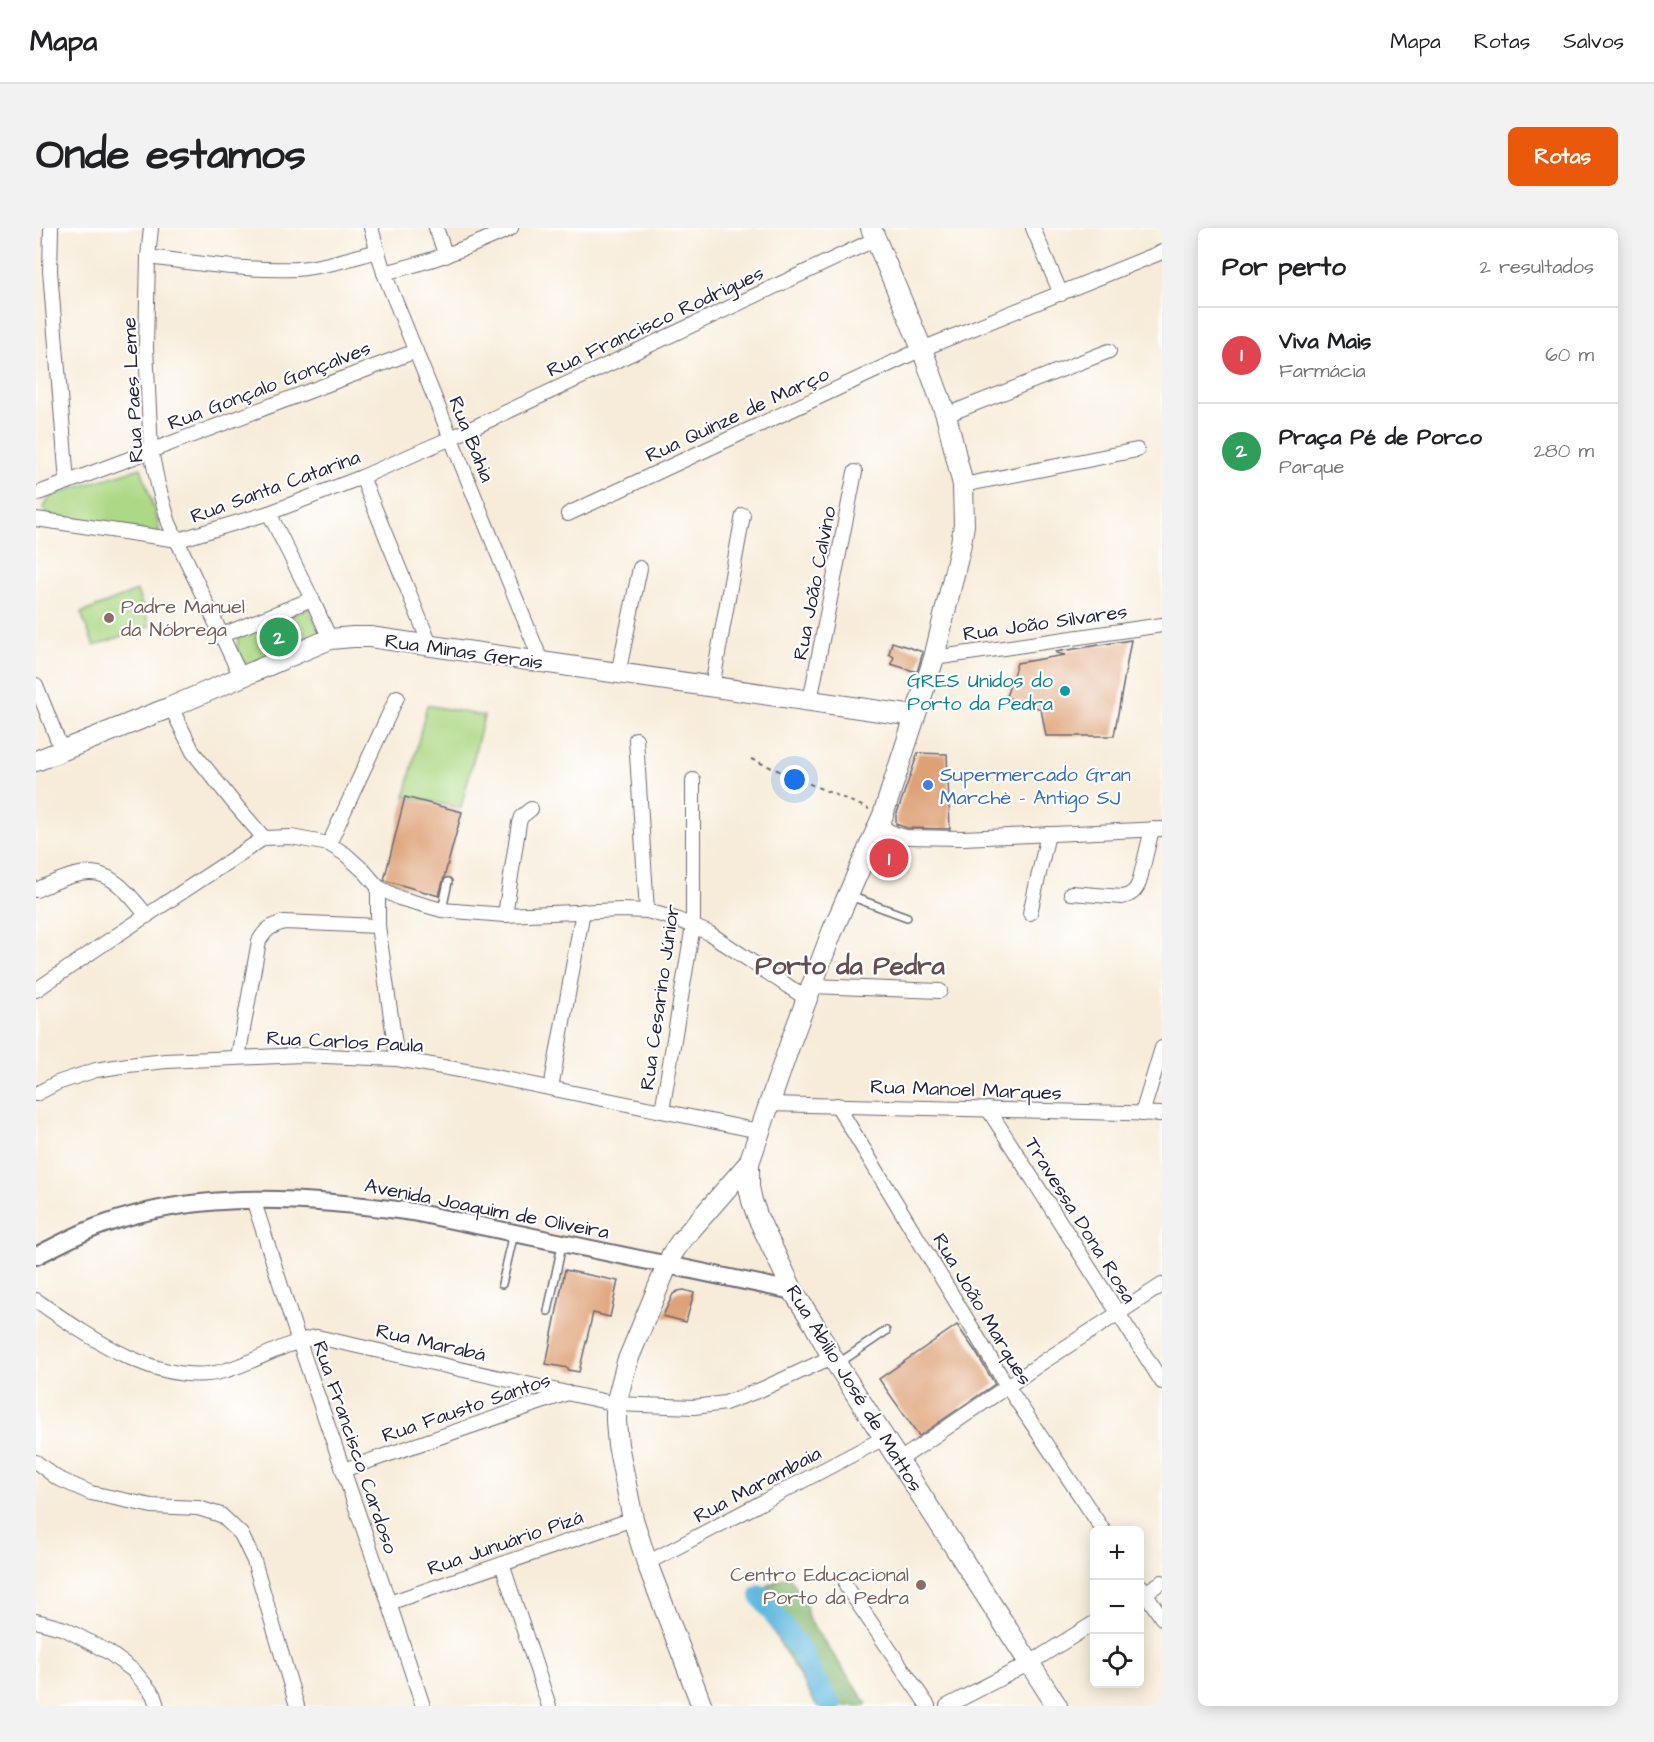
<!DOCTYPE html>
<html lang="pt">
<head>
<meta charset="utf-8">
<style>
	:root { --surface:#fff; --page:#f2f2f2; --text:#202124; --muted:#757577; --line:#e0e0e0; --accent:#ea580c }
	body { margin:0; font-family:"Architects Daughter",sans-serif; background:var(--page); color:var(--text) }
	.controls { position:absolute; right:18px; bottom:18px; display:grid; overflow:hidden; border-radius:9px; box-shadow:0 3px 15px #0003 }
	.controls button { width:54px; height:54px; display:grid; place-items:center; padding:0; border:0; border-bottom:2px solid var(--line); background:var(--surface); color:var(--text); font:30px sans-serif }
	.you { position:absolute; left:759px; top:552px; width:21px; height:21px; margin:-15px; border:4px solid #fff; border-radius:50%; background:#1a73e8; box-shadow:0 0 0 9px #1a73e833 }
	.badge { display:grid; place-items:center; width:39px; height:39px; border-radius:50%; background:var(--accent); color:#fff; font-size:20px; font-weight:700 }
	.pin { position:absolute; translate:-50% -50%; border:3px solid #fff; box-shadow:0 2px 6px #0006 }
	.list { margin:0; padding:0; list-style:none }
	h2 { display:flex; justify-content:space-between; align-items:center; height:78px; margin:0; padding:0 24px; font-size:26px }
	h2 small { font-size:20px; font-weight:400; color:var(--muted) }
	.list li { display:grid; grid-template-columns:39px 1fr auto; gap:18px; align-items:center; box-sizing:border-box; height:96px; padding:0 24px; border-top:2px solid var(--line) }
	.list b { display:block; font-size:22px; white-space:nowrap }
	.list p { margin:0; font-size:20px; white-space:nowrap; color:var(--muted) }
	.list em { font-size:20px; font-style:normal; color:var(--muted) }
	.icon { flex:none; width:33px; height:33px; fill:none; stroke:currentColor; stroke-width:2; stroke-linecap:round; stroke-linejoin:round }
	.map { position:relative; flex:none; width:1126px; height:1478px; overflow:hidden; border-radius:9px }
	header { display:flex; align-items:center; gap:36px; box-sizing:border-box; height:84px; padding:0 30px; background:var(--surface); border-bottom:2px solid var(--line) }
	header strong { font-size:28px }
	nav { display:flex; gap:33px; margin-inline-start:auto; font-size:21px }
	.intro { display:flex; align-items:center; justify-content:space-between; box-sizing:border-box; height:144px; padding:0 36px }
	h1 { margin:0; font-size:42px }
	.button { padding:15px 27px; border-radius:9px; background:var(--accent); color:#fff; font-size:21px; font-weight:700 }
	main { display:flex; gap:36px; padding:0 36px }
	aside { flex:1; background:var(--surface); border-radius:9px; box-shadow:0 3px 15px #0003 }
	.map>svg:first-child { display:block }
</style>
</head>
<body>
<header>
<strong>Mapa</strong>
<nav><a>Mapa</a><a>Rotas</a><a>Salvos</a></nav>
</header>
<div class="intro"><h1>Onde estamos</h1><a class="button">Rotas</a></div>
<main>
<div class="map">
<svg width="1126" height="1478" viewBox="0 0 1126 1478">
	<rect width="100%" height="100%" fill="#fff"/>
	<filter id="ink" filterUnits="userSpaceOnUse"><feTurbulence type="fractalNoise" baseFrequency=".0167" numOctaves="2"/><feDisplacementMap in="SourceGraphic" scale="12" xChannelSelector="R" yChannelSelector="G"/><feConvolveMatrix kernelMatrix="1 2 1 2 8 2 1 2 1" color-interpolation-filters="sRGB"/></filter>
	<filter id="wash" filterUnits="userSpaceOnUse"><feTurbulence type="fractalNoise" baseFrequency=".008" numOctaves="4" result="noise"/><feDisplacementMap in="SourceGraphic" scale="24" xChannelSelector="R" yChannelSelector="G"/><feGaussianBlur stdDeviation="1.35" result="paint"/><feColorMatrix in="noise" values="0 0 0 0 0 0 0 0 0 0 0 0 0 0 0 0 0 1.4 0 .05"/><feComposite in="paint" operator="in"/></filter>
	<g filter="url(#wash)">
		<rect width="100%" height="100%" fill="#f7ecd9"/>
		<!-- green -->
		<g fill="#add986" stroke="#687e60" stroke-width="1.5">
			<polygon points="105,240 123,297 123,305 9,286 8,279 14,269 26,264"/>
			<polygon points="101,363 114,398 58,418 45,385"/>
			<polygon points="273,380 285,408 214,437 208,435 201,420 202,410 206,407"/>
			<polygon points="391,477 448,488 425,580 369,568"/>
		</g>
		<!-- forest -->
		<polygon fill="#8ab973" stroke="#566e57" stroke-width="1.5" points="752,1348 769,1370 772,1390 831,1476 829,1478 781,1478 724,1381 722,1362"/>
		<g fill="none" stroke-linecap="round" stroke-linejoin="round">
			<!-- river -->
			<polyline stroke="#62b7de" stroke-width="22" points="725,1368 768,1428 777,1449 795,1478"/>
		</g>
		<g id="blocks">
			<!-- building -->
			<g fill="#dea176">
				<polygon points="1095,412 1078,508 1010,508 1005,481 970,469 981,435 1029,427 1020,425 1020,424"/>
				<polygon points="856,414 887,424 881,444 855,436 858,429 853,426"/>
				<polygon points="882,525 911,526 914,601 871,600 860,596 860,588"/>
				<polygon points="369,569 426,584 403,668 348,652"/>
				<polygon points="844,623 864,623 864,636 843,637 842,628"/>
				<polygon points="529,1042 582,1053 574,1089 557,1085 543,1144 532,1142 532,1140 510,1136"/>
				<polygon points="648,1062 658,1065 650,1094 627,1088 637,1066 642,1063"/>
				<polygon points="921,1097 939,1123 959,1156 883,1208 843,1151"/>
			</g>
		</g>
	</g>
	<g filter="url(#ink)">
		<use href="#blocks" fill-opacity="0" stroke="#6d6972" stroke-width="1.5"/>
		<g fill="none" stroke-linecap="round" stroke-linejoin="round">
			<!-- service casing -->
			<g stroke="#6d6972" stroke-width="10">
				<g id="service">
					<polyline points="814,668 871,689"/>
					<polyline points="406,682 412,654"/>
					<polyline points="466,1056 478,1005"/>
					<polyline points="512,1083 526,1017"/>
					<polyline points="803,1135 850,1103"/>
				</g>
			</g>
			<!-- minor casing -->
			<g stroke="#6d6972" stroke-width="16">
				<g id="minor">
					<polyline points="15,0 14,43 31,254"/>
					<polyline points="115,0 112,29 110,119 115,223 122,257 133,295 205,449"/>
					<polyline points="335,0 348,45 506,435"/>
					<polyline points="400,0 410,28"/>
					<polyline points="997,0 1025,66"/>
					<path d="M112,29C161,35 211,43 260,41C288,39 315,30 342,23"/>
					<path d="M348,45C393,34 434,20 475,0"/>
					<polyline points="910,187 1073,123"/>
					<polyline points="326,249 395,419"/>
					<polyline points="927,257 1101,222"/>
					<polyline points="0,266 380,123"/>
					<polyline points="233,285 276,371 294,411"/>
					<polyline points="532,286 886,121 1126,24"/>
					<polyline points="0,291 142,312 233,285 326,249 415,210 840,11"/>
					<polyline points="186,407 276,371"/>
					<polyline points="898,430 1126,397"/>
					<polyline points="582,446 604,340"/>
					<polyline points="0,457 26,523"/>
					<polyline points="676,459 707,287"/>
					<polyline points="774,473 819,244"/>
					<polyline points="135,479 157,524 197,574 228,610"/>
					<polyline points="600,511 611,683"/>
					<polyline points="843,598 859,606 870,609 927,610 1126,601"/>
					<polyline points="293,616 361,469"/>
					<polyline points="342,659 342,698 361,831"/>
					<path d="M0,662C58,636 70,636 111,688"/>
					<path d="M1035,665L1086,669C1095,667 1099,664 1103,655L1116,601"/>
					<polyline points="994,685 1012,606"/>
					<polyline points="469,687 483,595 485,589 495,581"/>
					<polyline points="776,758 904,763"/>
					<polyline points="0,762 66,717 228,610 255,609 293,616 309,626 329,644 342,659 363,670 406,682 469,687 585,682 611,683 640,691 673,705 771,771"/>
					<path d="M202,829L223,713C230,701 235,698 248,694L342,698"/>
					<polyline points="515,860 547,683"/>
					<polyline points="0,866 21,855 60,842 92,837 130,833 265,827 361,831 435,844 723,903"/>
					<polyline points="733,876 1126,886"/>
					<polyline points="801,877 971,1158 1067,1302"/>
					<polyline points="952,881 1126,1154"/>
					<polyline points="626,883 657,698 657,552"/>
					<polyline points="1106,886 1126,820"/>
					<polyline points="217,971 263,1114 353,1375 387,1478"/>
					<path d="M0,1072C50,1107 127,1163 191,1142C221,1133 250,1114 281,1109L580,1176L658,1179L689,1175L724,1162L796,1129"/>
					<polyline points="862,1233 1010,1132 1126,1057"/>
					<polyline points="0,1234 21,1250 55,1265 116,1278 162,1280 185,1287 205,1306 218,1333 261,1478"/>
					<polyline points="307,1242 532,1165"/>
					<polyline points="611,1335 848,1210"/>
					<polyline points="466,1336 513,1478"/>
					<polyline points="1104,1357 1126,1390"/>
					<polyline points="810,1358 892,1478"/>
					<polyline points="1104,1368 1126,1354"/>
					<polyline points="353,1375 597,1291"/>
					<polyline points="0,1393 29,1401 72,1424 98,1443 117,1466 121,1478"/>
					<polyline points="911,1478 994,1435 1058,1395"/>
				</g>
			</g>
			<!-- tertiary casing -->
			<g stroke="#6d6972" stroke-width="20">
				<path id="tertiary" d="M0,1028C22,1017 43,1005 66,997C165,961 274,970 377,984L757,1063"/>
			</g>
			<!-- secondary casing -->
			<g stroke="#6d6972" stroke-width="22">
				<g id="secondary">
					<polyline points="835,0 886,121 910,187 927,257 928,297 924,321 898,430 847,587 796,704 755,813 713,935 713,959 716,973 722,990 757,1063 778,1096 796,1129 1021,1478"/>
					<polyline points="0,533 135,479 294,411 317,409 334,409 878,488"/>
					<polyline points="666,1478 611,1335 597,1291 582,1217 580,1193 580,1176 591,1134 636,1026 645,1013 713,935"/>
				</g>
			</g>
			<!-- path -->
			<polyline stroke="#6d6972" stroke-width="2" stroke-dasharray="4.5 4.5" stroke-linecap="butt" points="715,531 833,581"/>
			<!-- service -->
			<use href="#service" stroke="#fff" stroke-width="7"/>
			<!-- minor -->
			<use href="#minor" stroke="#fff" stroke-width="14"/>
			<!-- tertiary -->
			<use href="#tertiary" stroke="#fff" stroke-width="16"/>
			<!-- secondary -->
			<use href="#secondary" stroke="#fff" stroke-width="20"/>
		</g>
	</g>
	<!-- markers -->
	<g fill="#8d6e63" stroke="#fff" stroke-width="2">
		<circle cx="73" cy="390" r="6"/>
		<circle cx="885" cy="1357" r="6"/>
	</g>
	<circle fill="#0f9aa8" stroke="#fff" stroke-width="2" cx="1029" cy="463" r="6"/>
	<circle fill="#3f7fe0" stroke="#fff" stroke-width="2" cx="892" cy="557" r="6"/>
	<g text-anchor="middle" stroke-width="4.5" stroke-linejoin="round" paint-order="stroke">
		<!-- street labels -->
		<g font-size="20" fill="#22223b" stroke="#fff">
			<text transform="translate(619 93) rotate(-25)" y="7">Rua Francisco Rodrigues</text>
			<text transform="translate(233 157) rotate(-21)" y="7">Rua Gonçalo Gonçalves</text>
			<text transform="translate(96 162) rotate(-93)" y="7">Rua Paes Leme</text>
			<text transform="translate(701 186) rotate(-25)" y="7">Rua Quinze de Março</text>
			<text transform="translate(436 211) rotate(68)" y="7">Rua Bahia</text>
			<text transform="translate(239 258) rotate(-20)" y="7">Rua Santa Catarina</text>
			<text transform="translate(778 355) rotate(-79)" y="7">Rua João Calvino</text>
			<text transform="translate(1009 394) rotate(-8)" y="7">Rua João Silvares</text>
			<text transform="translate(428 423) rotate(8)" y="7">Rua Minas Gerais</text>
			<text transform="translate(623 769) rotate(-82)" y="7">Rua Cesarino Júnior</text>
			<text transform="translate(309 813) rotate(3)" y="7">Rua Carlos Paula</text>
			<text transform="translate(930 861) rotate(2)" y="7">Rua Manoel Marques</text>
			<text transform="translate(451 980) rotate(11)" y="7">Avenida Joaquim de Oliveira</text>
			<text transform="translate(1045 992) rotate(58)" y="7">Travessa Dona Rosa</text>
			<text transform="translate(947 1081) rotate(59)" y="7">Rua João Marques</text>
			<text transform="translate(395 1114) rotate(13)" y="7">Rua Marabá</text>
			<text transform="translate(819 1160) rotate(58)" y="7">Rua Abilio José de Mattos</text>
			<text transform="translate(430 1179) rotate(-19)" y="7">Rua Fausto Santos</text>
			<text transform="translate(320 1219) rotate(71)" y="7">Rua Francisco Cardoso</text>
			<text transform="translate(721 1256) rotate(-28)" y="7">Rua Marambaia</text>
			<text transform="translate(469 1314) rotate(-19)" y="7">Rua Junuário Pizá</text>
		</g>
		<!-- education labels -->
		<g font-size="20" fill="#785e54" stroke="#fff" text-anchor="start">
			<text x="85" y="385">Padre Manuel<tspan x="85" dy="23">da Nóbrega</tspan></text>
			<text x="873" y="1353" text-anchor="end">Centro Educacional<tspan x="873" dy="23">Porto da Pedra</tspan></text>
		</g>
		<!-- culture labels -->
		<g font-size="20" fill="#0d838f" stroke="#fff" text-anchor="end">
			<text x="1017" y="459">GRES Unidos do<tspan x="1017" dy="23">Porto da Pedra</tspan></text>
		</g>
		<!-- shop labels -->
		<g font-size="20" fill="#366cbe" stroke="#fff" text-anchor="start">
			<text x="904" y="553">Supermercado Gran<tspan x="904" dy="23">Marchè - Antigo SJ</tspan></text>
		</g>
		<!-- district labels -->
		<g font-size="26" font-weight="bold" fill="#644e50" stroke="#fff">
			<text x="814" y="746">Porto da Pedra</text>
		</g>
	</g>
</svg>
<div class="controls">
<button>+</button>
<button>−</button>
<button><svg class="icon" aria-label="locate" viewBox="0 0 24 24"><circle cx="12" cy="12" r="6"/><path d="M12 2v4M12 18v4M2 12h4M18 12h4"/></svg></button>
</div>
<div class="you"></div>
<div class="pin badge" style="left:853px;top:630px;background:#e0444e">1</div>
<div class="pin badge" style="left:243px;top:409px;background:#2e9e5b">2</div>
</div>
<aside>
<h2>Por perto<small>2 resultados</small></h2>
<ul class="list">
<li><span class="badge" style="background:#e0444e">1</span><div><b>Viva Mais</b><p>Farmácia</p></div><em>60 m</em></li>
<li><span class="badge" style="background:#2e9e5b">2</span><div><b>Praça Pé de Porco</b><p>Parque</p></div><em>280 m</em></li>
</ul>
</aside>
</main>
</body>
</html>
